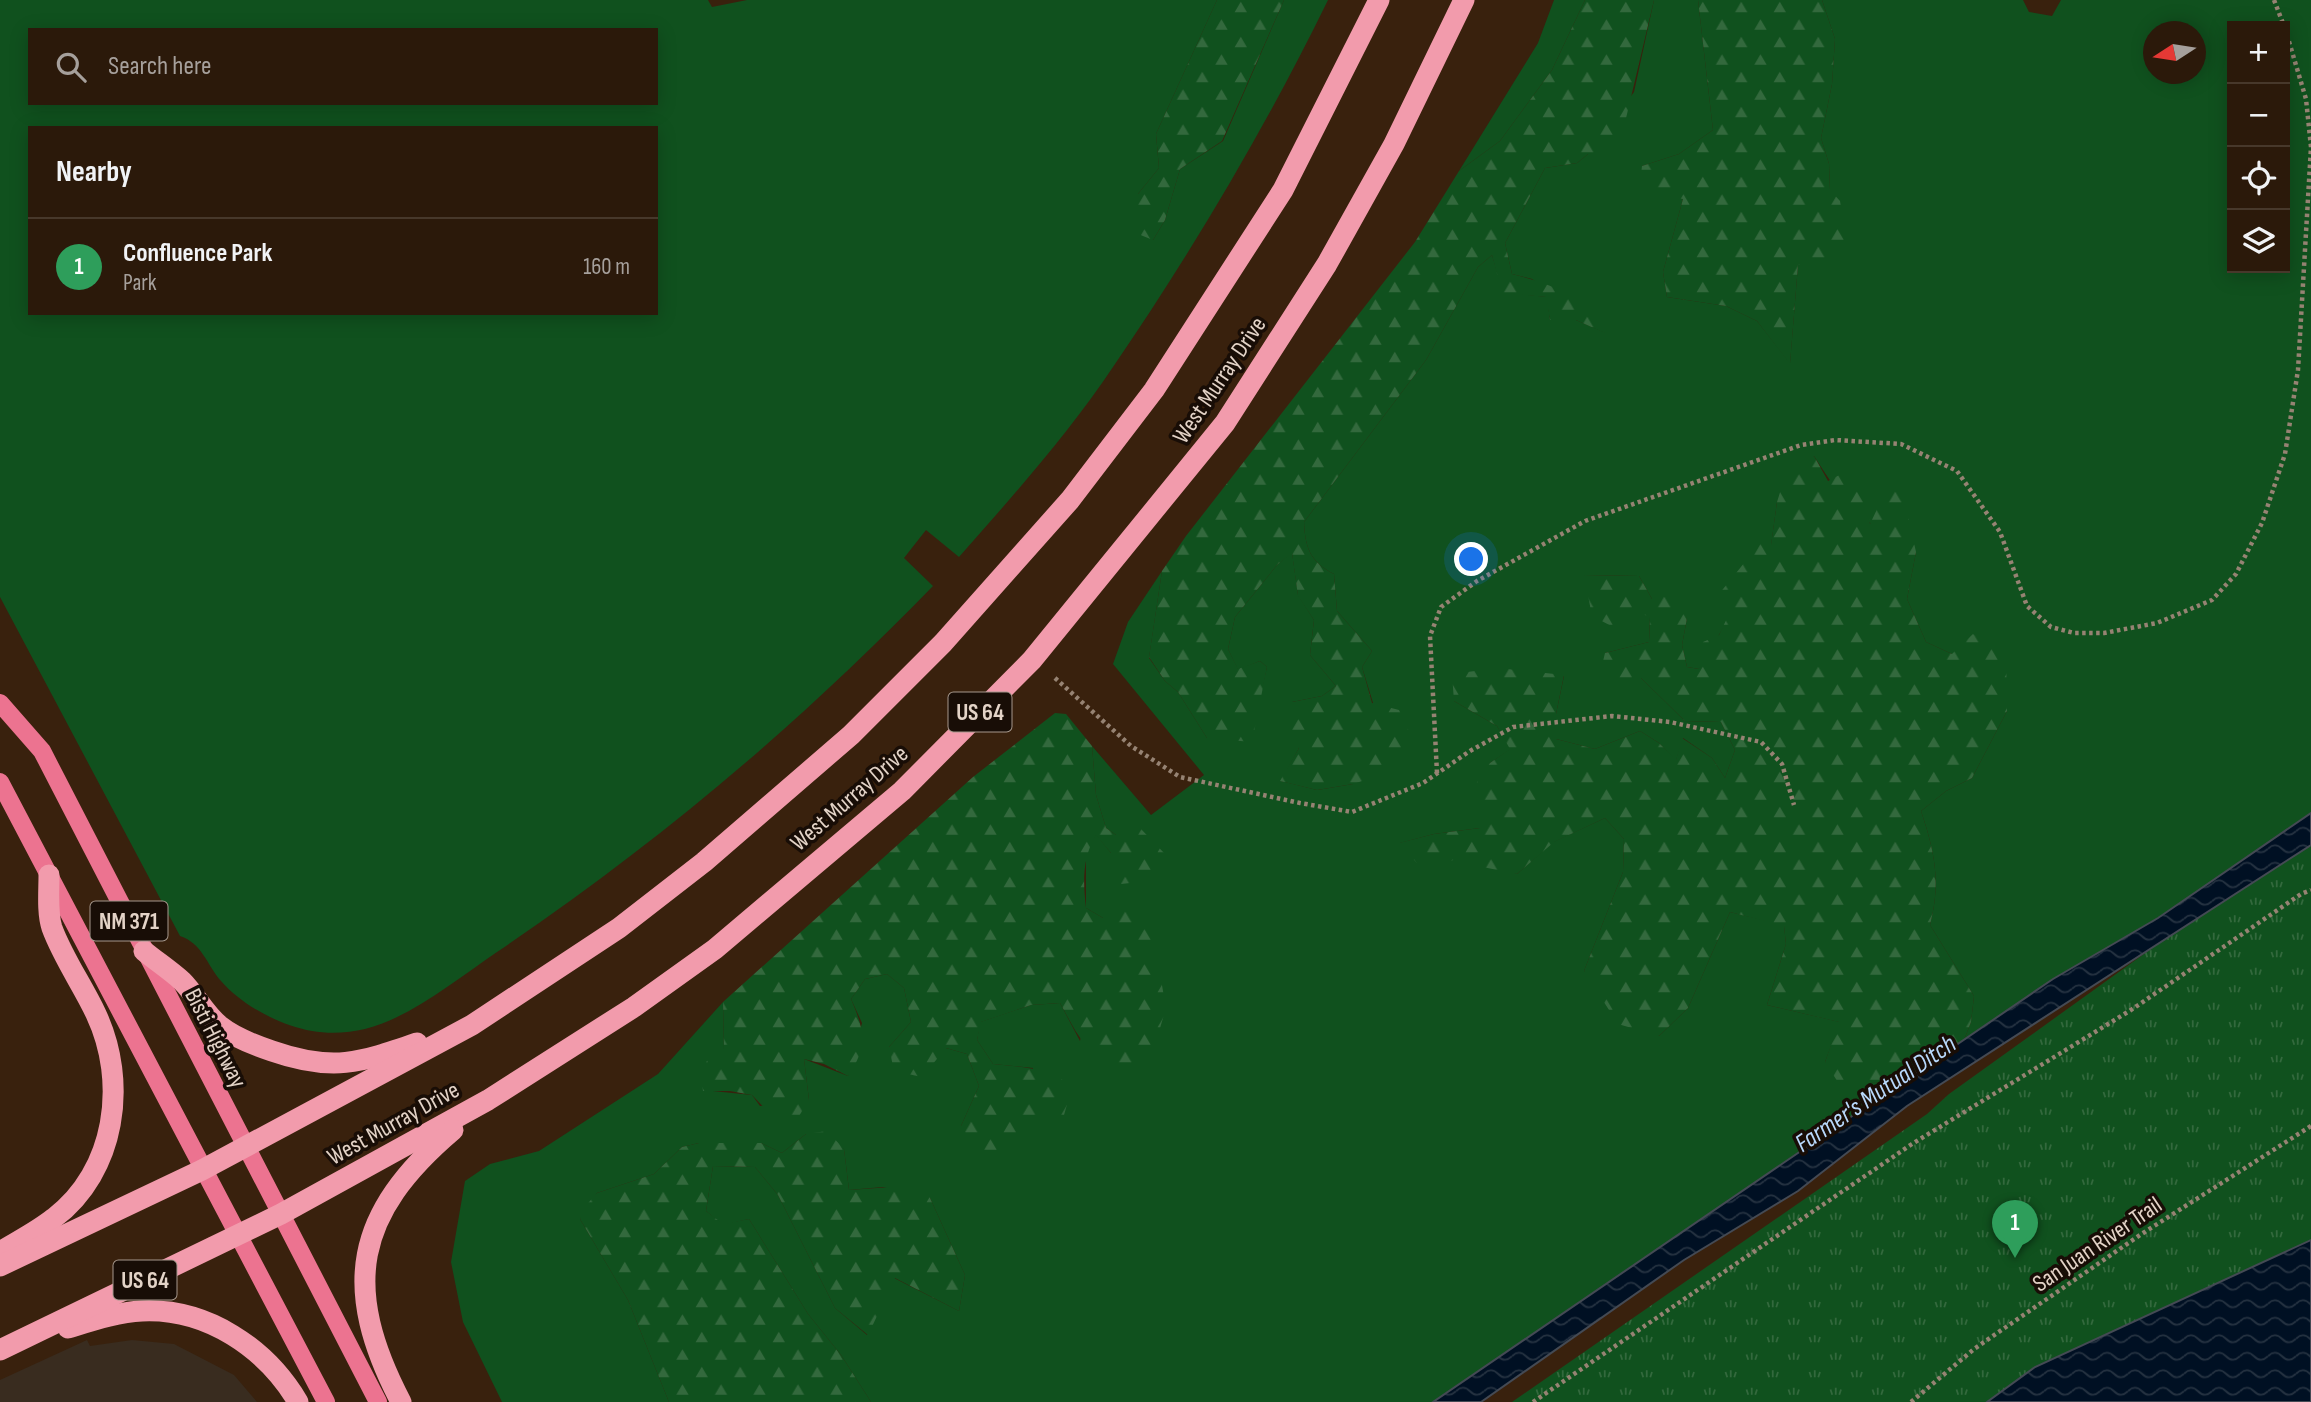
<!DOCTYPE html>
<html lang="en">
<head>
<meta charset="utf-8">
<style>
	:root { --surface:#2b190a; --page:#332213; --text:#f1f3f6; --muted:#a6a09c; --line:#47382b; --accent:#8c9099 }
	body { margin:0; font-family:"Sofia Sans Condensed",sans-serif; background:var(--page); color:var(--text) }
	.controls { position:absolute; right:21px; top:21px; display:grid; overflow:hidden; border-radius:0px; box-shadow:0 4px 18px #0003 }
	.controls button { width:63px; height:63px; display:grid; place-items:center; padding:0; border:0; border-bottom:2px solid var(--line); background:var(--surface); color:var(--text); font:35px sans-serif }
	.compass { position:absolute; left:2143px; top:21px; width:63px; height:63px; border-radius:50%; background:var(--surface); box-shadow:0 4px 18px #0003; rotate:258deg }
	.you { position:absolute; left:1472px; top:560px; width:24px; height:24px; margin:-18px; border:5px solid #fff; border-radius:50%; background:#1a73e8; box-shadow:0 0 0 10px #1a73e833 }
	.badge { display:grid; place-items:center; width:46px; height:46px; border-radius:50%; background:var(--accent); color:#fff; font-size:23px; font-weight:700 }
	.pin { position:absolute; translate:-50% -58px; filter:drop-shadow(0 2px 4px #0008) }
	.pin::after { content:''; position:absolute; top:37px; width:24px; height:21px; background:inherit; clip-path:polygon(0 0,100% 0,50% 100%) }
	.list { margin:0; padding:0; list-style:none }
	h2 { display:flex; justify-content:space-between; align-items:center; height:91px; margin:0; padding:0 28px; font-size:30px }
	h2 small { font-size:23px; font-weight:400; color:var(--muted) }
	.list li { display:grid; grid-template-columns:46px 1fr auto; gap:21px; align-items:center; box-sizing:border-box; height:98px; padding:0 28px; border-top:2px solid var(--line) }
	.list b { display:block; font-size:26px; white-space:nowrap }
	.list p { margin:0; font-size:23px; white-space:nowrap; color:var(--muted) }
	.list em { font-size:23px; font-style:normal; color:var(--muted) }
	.icon { flex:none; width:38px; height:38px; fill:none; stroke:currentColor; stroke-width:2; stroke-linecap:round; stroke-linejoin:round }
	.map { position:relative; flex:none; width:2311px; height:1402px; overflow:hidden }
	.search { position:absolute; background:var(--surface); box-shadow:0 4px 18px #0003; left:28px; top:28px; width:630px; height:77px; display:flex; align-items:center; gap:18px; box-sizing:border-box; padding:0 24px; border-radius:0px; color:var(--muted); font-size:26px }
	.panel { position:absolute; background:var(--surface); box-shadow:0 4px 18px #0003; left:28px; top:126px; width:630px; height:189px; border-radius:0px }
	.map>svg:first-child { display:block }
</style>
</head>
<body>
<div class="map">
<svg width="2311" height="1402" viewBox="0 0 2311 1402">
	<defs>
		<pattern id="forest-firs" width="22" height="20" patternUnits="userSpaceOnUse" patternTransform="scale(1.75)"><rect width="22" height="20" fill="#10511e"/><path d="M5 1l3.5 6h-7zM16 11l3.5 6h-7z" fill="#33693d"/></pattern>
		<pattern id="park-tufts" width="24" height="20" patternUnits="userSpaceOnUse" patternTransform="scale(1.75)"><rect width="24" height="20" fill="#10511e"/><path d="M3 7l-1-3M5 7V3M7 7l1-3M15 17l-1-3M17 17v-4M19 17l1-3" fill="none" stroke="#33693d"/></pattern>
		<pattern id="water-waves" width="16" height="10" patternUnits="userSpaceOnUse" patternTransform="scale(1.75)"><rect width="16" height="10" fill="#001023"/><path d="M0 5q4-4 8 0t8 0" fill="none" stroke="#253241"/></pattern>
	</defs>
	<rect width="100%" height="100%" fill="#39210d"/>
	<!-- commercial -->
	<polygon fill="#392c1f" points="87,1340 90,1346 132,1340 174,1344 234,1375 257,1402 0,1402 0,1380"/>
	<!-- grass -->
	<g fill="#10511e" fill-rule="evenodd">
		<path d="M0,0H708L712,7L747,0H1217L1156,134L1159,168L1138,194L1153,240L1165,220L1180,169L1223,141L1284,0H1328C1266,127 1193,250 1113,367C1068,434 1013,496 959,557L926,530L904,558L933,586C797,726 658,843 497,952C457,979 412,1017 365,1029C349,1033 329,1034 312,1031C279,1025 243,1006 221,981C207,965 202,943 180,936L0,597ZM30,30H656V103H30ZM30,128H656V313H30Z"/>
		<polygon points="1554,0 1585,0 1552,70 1500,141 1459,171 1538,43"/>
		<path d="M1654,0H1698L1713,130L1679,154L1642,166L1683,199L1663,272L1667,297L1726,306L1757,321L1790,363L1798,265L1830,190L1829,164L1821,138L1832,84L1835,39L1822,0H2023L2029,12L2052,16L2061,0H2311V813L2158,918L2053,979L1964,1040L1971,1022L1974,996L1930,925C1941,882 1935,853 1921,811L1946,791L1972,778L2007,711L1952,654L1926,642L1907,599L1916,552C1864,523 1845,506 1814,456L1777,502L1771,546L1699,669L1687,667L1682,645L1687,618L1652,599L1639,576L1584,575L1650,617L1649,642L1605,653L1641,678L1685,721L1721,722L1735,750L1725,778L1712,758L1683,738L1676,761L1659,743L1640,731L1595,749L1556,739V714L1564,676L1536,674L1454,701L1497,726L1511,749L1490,763L1480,828L1434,834L1400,843L1469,854L1517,874L1553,842L1605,818L1624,839L1623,872L1584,971L1659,1036L1688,1008L1730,912L1784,925L1786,944L1767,1005L1840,1022L1825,1062L1870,1082L1902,1083L1433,1402H871L841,1355L808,1314L749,1219L723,1225L706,1211L713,1166L755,1167L778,1195L835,1308L867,1335L894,1278L959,1311L965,1275L930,1198L883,1187L849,1190L844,1149L806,1134L782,1153L761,1143H699L682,1147L654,1174L597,1193L580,1219L628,1300L669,1402H502L463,1322L451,1262L465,1181L490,1164L539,1151L658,1074L723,1002L724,1048L703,1090L752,1095L760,1106L809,1100L804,1059L848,1076L862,1023L851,999L865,979L887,974L904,988L911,1022L889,1047L946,1048L967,1054L979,1086L961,1126L1025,1114L1033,1068L993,1064L977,1040L980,1022L1031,1005L1060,1003L1080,1041L1103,918L1086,908V851L1096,834L1111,853L1116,835L1106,828L1096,795L1092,746L1151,815L1204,775L1113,664L1128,622L1162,571L1149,658L1165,681L1178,692L1207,738L1260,697L1267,667L1260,661L1238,670L1228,649L1235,617L1277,565L1292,552L1298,595L1314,620L1310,655L1336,686L1322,696L1292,702L1299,748L1281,781L1317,790L1353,784L1373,703L1362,667L1372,651L1337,611L1334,574C1310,562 1305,547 1304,522L1426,360L1478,267L1492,255L1503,292L1547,297L1550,320H1576L1606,333L1532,279L1512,274L1505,243L1545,168L1577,163L1588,154L1634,92ZM2232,26H2285V268H2232ZM2154,32H2196V74H2154Z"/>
	</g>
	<!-- forest -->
	<g fill="url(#forest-firs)">
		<polygon points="1217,0 1284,0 1222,141 1180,169 1165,220 1153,240 1133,232 1138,194 1159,168 1156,134"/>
		<path d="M1585,0H1654L1618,152L1588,154L1577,163L1545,168L1505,243L1512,274C1548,283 1592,298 1607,334L1576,320H1550L1546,297L1502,293L1492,255L1478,267L1426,360L1304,522C1305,547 1310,562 1334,574L1337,611L1372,651L1362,667L1372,703L1399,710L1412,738L1402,768L1353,784L1317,790L1280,781L1299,748L1288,739L1292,702L1322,696L1336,686L1310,655L1314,620L1298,596L1292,553L1277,565L1235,617L1228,649L1238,669L1260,661L1267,667L1252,742L1207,738L1178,692L1165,681L1149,657L1162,571L1186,536L1415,242L1459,171L1500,141L1552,70Z"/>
		<polygon points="1698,0 1822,0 1835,39 1832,84 1821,138 1829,164 1830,190 1840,201 1849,253 1798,265 1790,364 1757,321 1726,306 1667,297 1663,272 1683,199 1639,192 1642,166 1679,154 1713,130"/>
		<path d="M1814,456L1828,481L1845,472L1862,478L1870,524L1891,480L1902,489L1916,552L1907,599L1926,642L1952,654L1973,634L2006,651L2007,711L1972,778L1946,791L1921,811C1935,853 1941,882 1930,925L1974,996L1971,1022L1964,1040L1902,1083L1870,1082L1843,1090L1825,1062L1839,1022L1767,1005L1786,944L1784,926L1730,912L1688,1008L1659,1036L1618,1024L1584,971L1623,872L1624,839L1605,818L1554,842L1517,874L1473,865L1469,854L1424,871L1399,843L1434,834L1480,828L1474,787L1490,763L1510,749L1497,726L1454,701L1452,674L1498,668L1564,675L1556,714V739L1595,749L1640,731L1659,743L1676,760L1682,738L1712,758L1725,778L1735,750L1721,722L1685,721L1641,678H1599L1605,653L1649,642L1650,618L1637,610L1621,631L1592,616L1584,575L1639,576L1652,599L1671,595L1687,618L1682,645L1687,667L1699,669L1703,642L1719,635L1731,610L1719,594L1762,541L1771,545L1777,502L1787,470Z"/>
		<path d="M1055,713L1066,714L1092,746L1096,795L1106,828L1116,835L1140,828L1165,854L1148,881L1121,884L1111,853L1096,835C1082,858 1083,882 1086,908L1103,918L1131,908L1151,923L1166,1008L1152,1055L1133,1068C1085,1055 1082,1043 1060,1003L1031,1005L981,1022L977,1040L993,1064C1022,1067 1050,1067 1072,1087L1064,1115H1025L1020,1146L981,1157L961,1126L979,1086L967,1054L946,1048L922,1077L894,1071L889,1047L911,1022L904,988L887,974L865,979L851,999C865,1032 868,1046 848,1076L824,1064L804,1059L809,1100L799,1116L777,1121L752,1095L730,1091H703L701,1074L710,1054L724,1048L723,1002L973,777Z"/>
		<polygon points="827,1131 844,1149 849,1190 919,1185 930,1198 965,1275 959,1311 895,1278 868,1335 835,1308 778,1195 755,1167 713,1166 706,1211 723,1224 749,1219 808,1314 841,1355 871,1402 669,1402 628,1300 580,1219 583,1209 597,1193 654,1174 682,1147 699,1143 761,1143 782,1153 806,1134"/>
	</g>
	<!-- park -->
	<polygon fill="url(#park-tufts)" points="2311,834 2311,1402 1512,1402 1927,1114 1949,1094"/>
	<!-- water -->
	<g fill="url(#water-waves)" stroke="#444a54" stroke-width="2">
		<polygon points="2311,813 2311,845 1907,1106 1798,1191 1684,1260 1481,1402 1433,1402 2053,979 2158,918"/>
		<polygon points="2311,1240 2311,1402 1987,1402 2035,1367"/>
	</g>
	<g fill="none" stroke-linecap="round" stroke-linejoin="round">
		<!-- path -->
		<g stroke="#968373" stroke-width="4.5" stroke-dasharray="3.5 3.5" stroke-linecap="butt">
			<polyline points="2274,0 2284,26"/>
			<polyline points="1055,678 1131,746 1180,777 1300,803 1352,812 1423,783 1470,751 1513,727 1612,716 1670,722 1761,742 1782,764 1794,805"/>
			<polyline points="1437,773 1430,636 1441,607 1477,581 1585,521 1801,445 1835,440 1901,444 1957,471 2000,532 2027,606 2051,627 2074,633 2104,633 2157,623 2212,600 2236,574 2262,523 2285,454 2298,370 2311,147 2306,99 2285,28"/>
			<polyline points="1533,1402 1912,1144 2131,1010 2301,894 2311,890"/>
			<polyline points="1911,1402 1974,1349 2140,1235 2311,1126"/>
		</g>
		<!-- major -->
		<g stroke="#ec7390" stroke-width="18">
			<polyline points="0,703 42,751 378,1402"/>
			<polyline points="0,782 326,1402"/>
		</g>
		<!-- highway -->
		<g stroke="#f29bac" stroke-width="21">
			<path d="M144,951C156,961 170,970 182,981C196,995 204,1013 220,1026C235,1038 254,1045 272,1051C332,1072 360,1063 417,1043"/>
			<path d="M0,1252C18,1241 38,1231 54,1218C116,1171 128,1082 96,1014C83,986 63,958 52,928C47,913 49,891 49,875"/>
			<polyline points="0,1266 202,1170 472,1025 619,928 704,862 851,735 943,643 1070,500 1154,390 1283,190 1379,0"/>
			<path d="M68,1328C91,1321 118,1312 142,1311C207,1308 266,1348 298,1402"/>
			<polyline points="0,1350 281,1214 488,1100 634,1007 715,949 902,791 1032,660 1225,423 1327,264 1394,144 1464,0"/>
			<path d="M401,1402C341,1287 354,1214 453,1130"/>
		</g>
	</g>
	<g text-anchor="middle" stroke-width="7" stroke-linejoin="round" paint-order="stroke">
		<!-- shield labels -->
		<g fill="#180d06" stroke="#a6988d" stroke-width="2">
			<rect x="948.5" y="692.5" width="63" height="39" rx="5"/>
			<rect x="90.5" y="901.5" width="77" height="39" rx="5"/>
			<rect x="113.5" y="1260.5" width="63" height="39" rx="5"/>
		</g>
		<g font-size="23" font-weight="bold" fill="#e3d3c7">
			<text x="980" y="720">US 64</text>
			<text x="129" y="929">NM 371</text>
			<text x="145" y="1288">US 64</text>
		</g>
		<!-- street labels -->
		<g font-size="24" fill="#e3d3c7" stroke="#180d06">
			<text transform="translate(1219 380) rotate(-56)" y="8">West Murray Drive</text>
			<text transform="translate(849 798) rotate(-41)" y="8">West Murray Drive</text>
			<text transform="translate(216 1038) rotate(63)" y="8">Bisti Highway</text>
			<text transform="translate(393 1123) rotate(-29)" y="8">West Murray Drive</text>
			<text transform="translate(2097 1244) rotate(-34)" y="8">San Juan River Trail</text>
		</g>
		<!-- water labels -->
		<g font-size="26" font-style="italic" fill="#b8d8fb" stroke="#180d06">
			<text transform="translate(1875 1093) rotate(-34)" y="9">Farmer's Mutual Ditch</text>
		</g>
	</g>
</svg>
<div class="controls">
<button>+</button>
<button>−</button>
<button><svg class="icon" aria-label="locate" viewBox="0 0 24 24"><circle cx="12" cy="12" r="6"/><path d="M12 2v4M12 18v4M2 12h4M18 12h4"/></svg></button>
<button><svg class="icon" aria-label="layers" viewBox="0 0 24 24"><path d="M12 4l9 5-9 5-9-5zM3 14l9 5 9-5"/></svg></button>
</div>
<svg class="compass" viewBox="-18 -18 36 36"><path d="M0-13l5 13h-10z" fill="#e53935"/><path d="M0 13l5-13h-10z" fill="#a6a09c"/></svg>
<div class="you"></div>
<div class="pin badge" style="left:2015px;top:1258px;background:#2e9e5b">1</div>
<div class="search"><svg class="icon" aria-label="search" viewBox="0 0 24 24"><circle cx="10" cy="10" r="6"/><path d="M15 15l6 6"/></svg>Search here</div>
<section class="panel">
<h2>Nearby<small></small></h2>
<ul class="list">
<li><span class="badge" style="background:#2e9e5b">1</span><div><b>Confluence Park</b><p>Park</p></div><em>160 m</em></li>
</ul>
</section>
</div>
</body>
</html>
